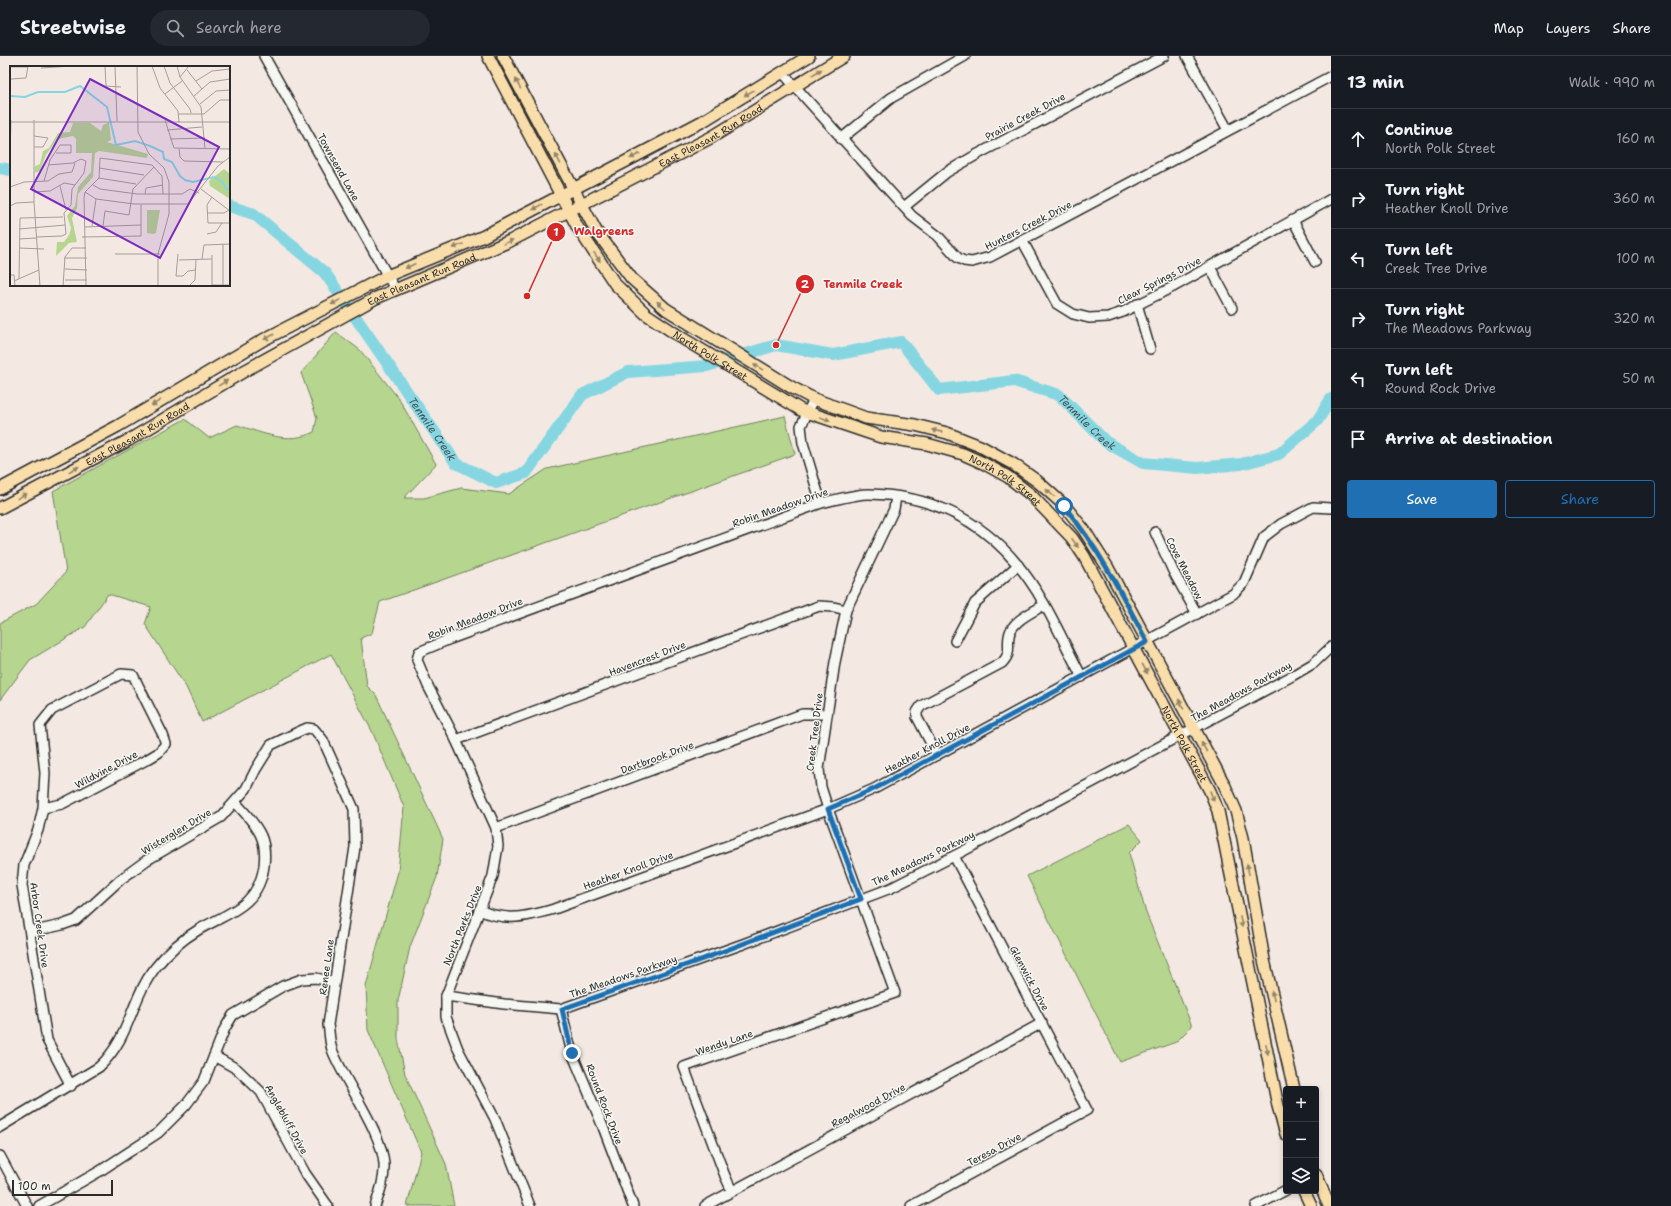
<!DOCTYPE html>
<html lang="en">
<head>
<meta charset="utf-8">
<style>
	:root { --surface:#171b24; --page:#242831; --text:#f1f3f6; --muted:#9ea1a6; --line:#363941; --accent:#1f6fb2 }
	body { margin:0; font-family:"Shantell Sans",sans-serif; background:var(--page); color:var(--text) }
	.controls { position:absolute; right:12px; bottom:12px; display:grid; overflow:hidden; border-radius:4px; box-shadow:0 2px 6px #0003 }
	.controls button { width:36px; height:36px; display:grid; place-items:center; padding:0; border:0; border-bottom:1px solid var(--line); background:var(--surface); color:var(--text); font:20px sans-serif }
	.scale { position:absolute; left:12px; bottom:10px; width:101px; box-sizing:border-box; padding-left:4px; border:2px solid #2b2b2b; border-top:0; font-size:11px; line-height:14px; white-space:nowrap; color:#2b2b2b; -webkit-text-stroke:3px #f6f6f2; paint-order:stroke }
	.stop { position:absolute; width:12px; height:12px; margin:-9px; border:3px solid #1f6fb2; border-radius:50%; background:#fff }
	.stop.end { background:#1f6fb2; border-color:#fff; box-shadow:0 1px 4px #0008 }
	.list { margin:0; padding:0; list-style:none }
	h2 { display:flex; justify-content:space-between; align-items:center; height:52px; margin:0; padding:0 16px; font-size:17px }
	h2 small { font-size:13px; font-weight:400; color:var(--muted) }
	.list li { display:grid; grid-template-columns:26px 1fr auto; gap:12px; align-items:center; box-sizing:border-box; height:60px; padding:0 16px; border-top:1px solid var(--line) }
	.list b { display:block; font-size:15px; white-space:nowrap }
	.list p { margin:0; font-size:13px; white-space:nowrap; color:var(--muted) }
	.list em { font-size:13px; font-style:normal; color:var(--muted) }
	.actions { display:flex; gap:8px; padding:12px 16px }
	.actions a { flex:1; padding:9px 0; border:1px solid var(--accent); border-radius:4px; text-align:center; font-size:14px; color:var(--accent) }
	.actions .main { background:var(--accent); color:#fff }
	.icon { flex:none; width:22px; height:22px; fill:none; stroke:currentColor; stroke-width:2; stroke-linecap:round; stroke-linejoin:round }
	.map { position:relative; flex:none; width:1331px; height:1150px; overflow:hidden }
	header { display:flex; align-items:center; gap:24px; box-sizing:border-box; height:56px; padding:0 20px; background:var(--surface); border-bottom:1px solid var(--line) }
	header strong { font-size:19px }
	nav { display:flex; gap:22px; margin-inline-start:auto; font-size:14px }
	.search { width:280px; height:36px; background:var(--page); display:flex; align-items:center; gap:10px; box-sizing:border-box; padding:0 14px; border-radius:22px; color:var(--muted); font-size:15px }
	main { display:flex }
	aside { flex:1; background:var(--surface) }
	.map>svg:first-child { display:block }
</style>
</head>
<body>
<header>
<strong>Streetwise</strong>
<div class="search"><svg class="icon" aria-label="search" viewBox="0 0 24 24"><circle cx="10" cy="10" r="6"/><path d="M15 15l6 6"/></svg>Search here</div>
<nav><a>Map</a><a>Layers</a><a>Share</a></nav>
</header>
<main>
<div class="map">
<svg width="1331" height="1150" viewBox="0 0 1331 1150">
	<rect width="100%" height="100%" fill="#f4e9e2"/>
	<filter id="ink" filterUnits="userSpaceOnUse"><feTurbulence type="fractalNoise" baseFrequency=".025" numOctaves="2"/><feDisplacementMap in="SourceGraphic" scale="8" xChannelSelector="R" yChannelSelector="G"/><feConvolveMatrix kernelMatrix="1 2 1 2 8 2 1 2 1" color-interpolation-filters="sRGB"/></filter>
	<g filter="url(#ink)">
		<!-- green -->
		<g fill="#b6d68f" stroke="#70805d">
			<path d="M336,276L360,294L399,343L436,408L404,442H424L461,432L509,438L547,413L785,360L795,398L380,546L372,577L361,582L367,630L376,639L443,783L437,821L410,891L398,945V983L405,1018L446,1108L454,1150H407L421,1096L368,974L366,930L398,816L404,751L372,675L331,598L202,666L186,631L145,568L151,551L108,538L85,571L30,604L0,644V567L36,548L66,516L53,435L185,363L209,382L237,369C263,377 288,389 314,376L317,362L301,317Z"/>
			<polygon points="1129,768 1142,784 1129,797 1146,857 1192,970 1176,986 1120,1006 1027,820"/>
		</g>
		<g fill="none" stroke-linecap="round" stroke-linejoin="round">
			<!-- river -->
			<g stroke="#86d6e2" stroke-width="12">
				<polyline points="0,112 11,114"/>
				<path id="s1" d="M229,150L254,158L325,217L456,407L496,427L526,417L582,339L628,316L707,310L776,289L833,299L901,286L939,334L1014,325L1059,339L1106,386L1143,407L1197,412L1241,408L1279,398L1317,365L1331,343"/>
			</g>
			<!-- minor casing -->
			<g stroke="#2b2b2b" stroke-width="12">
				<g id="minor">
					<polyline points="264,0 395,233"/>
					<polyline points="1187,0 1228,74"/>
					<polyline points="782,16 912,160 938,180 958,202 964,205 972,206 990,201 1331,20"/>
					<polyline points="841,83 891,42 965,0"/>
					<polyline points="904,151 947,116 978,98 1164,0"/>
					<polyline points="1293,164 1315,206"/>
					<polyline points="1022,184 1057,248 1073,258 1089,262 1108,261 1123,256 1173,231 1331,143"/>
					<polyline points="1210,211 1232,252"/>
					<polyline points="1137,248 1150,293"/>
					<polyline points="814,343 801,370 803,387 821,447"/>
					<polyline points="1155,476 1173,515 1197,558"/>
					<polyline points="955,585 975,547 1018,509"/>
					<polyline points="456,684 819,550 834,551 846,554"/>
					<path d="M937,699L917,661V656L921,650L1002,607C1012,596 1007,593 1009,580C1011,565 1033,556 1044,549"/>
					<polyline points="43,752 62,748 148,703 158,697 166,688 163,679 133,619 121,618 52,654 40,669 45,717 43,752 38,774 24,809 22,829 47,984 71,1030"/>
					<polyline points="496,772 802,658 827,658"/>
					<path d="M479,854C507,866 526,861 554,853L828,753L874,733L1233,538L1244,527L1264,481L1281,468L1313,451L1331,452"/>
					<path d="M30,876L62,869L76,864L121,823L147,804L221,761L246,733L256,713L271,689L298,676L307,672L314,673L323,684L354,753L355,791L328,969C330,977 329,988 333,996C346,1028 382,1076 384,1108C385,1122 380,1137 375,1150"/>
					<polyline points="446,940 504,948 561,953 743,888 891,832 954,800 1292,620 1314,607 1331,591"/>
					<polyline points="561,953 572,997 603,1071 633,1150"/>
					<polyline points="214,1000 237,1013 261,1036 305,1117 328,1150"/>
					<path d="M0,1071L99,1011C131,981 130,944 155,912C166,898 183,883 198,874C229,856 258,851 264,810C265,801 265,789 261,780C256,768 245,757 236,747"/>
					<polyline points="0,1100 27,1150"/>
					<polyline points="732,1135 725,1120 684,1011 895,937 828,753 821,731 819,713 835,606 846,554 894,453 896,441"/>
					<polyline points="39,1150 100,1115 158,1077 186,1049 204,1025 225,972 233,959 283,930 302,923 316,922 334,926"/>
					<path d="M530,1150L495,1063L458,993L446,961V940L493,820L498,790L496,772L456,684L428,630L417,604L419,596L450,583L821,447C836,444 853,438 869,438C928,439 979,462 1017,508C1045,541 1062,584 1082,621"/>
					<polyline points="705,1150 1042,967"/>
					<polyline points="911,1150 1087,1054 954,800"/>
					<polyline points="1256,1150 1286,1134"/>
				</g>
			</g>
			<!-- major casing -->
			<g stroke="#2b2b2b" stroke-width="14">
				<g id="major">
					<path id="s2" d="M488,0L578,172L615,228L646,258L682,282L801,354L881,381L927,388L963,398L983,407L1008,421L1030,438L1072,482L1084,500L1210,735L1218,755L1278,1050L1286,1078"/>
					<polyline points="503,0 596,175 632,223 666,253 791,331 814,343 866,362 915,369 947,377 980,390 1013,408 1037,425 1064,449 1084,474 1108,512 1224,728 1236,755 1243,782 1264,904 1294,1033"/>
					<polyline points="0,433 118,370 263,284 387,220 484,180 514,164 703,65 809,0"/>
					<path id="s3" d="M0,452L129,384L246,314L376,242L510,185L712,81L844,0"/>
					<polyline points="1316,1118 1329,1150"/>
					<polyline points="1304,1135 1311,1150"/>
				</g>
			</g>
			<!-- minor -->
			<use href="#minor" stroke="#f6f6f2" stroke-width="9"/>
			<!-- major -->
			<use href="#major" stroke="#f9deab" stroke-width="11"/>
		</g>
		<!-- one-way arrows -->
		<defs><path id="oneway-solid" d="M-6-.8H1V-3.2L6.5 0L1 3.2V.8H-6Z"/></defs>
		<g fill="#92846b">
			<use href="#oneway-solid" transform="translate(817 16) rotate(-31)"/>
			<use href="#oneway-solid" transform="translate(518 28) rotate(-118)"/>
			<use href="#oneway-solid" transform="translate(749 37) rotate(149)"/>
			<use href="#oneway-solid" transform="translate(635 100) rotate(153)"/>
			<use href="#oneway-solid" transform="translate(558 103) rotate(-118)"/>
			<use href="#oneway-solid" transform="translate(537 151) rotate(151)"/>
			<use href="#oneway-solid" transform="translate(508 186) rotate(-25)"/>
			<use href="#oneway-solid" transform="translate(458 190) rotate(158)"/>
			<use href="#oneway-solid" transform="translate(597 201) rotate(55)"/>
			<use href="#oneway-solid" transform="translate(410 210) rotate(155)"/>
			<use href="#oneway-solid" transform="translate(336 246) rotate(152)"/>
			<use href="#oneway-solid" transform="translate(661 249) rotate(-138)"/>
			<use href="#oneway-solid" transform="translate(269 281) rotate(153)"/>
			<use href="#oneway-solid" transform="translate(758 311) rotate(-148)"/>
			<use href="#oneway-solid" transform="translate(223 327) rotate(-31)"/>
			<use href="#oneway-solid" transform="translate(156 347) rotate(149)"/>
			<use href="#oneway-solid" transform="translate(825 363) rotate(21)"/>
			<use href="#oneway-solid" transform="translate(937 375) rotate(-167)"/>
			<use href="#oneway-solid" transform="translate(74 413) rotate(-27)"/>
			<use href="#oneway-solid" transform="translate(1050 437) rotate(-138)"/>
			<use href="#oneway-solid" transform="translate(22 440) rotate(-28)"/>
			<use href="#oneway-solid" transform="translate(1075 487) rotate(55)"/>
			<use href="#oneway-solid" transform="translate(1145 613) rotate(61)"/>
			<use href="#oneway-solid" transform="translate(1181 648) rotate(-118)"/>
			<use href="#oneway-solid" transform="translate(1204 691) rotate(-119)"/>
			<use href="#oneway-solid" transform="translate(1212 740) rotate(69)"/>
			<use href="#oneway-solid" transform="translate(1248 813) rotate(-100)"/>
			<use href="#oneway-solid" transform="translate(1241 866) rotate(78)"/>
			<use href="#oneway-solid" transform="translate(1273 940) rotate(-103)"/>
			<use href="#oneway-solid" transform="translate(1267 993) rotate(79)"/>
		</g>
	</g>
	<g fill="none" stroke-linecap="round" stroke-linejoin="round" filter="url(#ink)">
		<!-- route -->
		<path stroke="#1f6fb2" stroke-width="5" d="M572,997L562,953L703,903L861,843L828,753L874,733L1147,586C1122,538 1098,491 1064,450"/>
	</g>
	<g text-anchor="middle" stroke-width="3" stroke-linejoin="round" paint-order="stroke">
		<!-- street labels -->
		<g font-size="10" fill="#2b2b2b" stroke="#f6f6f2">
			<text transform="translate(1025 60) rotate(-28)" y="4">Prairie Creek Drive</text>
			<text dy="4" stroke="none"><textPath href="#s3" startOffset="803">East Pleasant Run Road</textPath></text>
			<text transform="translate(339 111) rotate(61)" y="4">Townsend Lane</text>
			<text transform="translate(1028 169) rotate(-27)" y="4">Hunters Creek Drive</text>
			<text dy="4" stroke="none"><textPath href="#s3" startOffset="480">East Pleasant Run Road</textPath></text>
			<text transform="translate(1159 224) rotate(-27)" y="4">Clear Springs Drive</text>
			<text dy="4" stroke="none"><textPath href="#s2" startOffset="381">North Polk Street</textPath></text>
			<text dy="4" stroke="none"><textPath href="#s3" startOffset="156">East Pleasant Run Road</textPath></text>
			<text dy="4" stroke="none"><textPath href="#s2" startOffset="705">North Polk Street</textPath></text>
			<text transform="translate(780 451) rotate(-19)" y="4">Robin Meadow Drive</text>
			<text transform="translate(1185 512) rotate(63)" y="4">Cove Meadow</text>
			<text transform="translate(475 562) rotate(-21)" y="4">Robin Meadow Drive</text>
			<text transform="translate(647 602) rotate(-21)" y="4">Havencrest Drive</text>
			<text transform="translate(1241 635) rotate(-29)" y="4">The Meadows Parkway</text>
			<text transform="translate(814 676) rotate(-83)" y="4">Creek Tree Drive</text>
			<text dy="4" stroke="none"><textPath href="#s2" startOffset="1029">North Polk Street</textPath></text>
			<text transform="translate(927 692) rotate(-28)" y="4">Heather Knoll Drive</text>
			<text transform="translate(657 701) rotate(-20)" y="4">Dartbrook Drive</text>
			<text transform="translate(106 713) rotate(-28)" y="4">Wildvine Drive</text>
			<text transform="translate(176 775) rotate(-31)" y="4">Wisterglen Drive</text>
			<text transform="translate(923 802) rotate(-26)" y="4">The Meadows Parkway</text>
			<text transform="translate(628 814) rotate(-20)" y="4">Heather Knoll Drive</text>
			<text transform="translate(40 869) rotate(82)" y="4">Arbor Creek Drive</text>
			<text transform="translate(462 869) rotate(-68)" y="4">North Parks Drive</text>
			<text transform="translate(326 911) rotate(-82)" y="4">Renee Lane</text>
			<text transform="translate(623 920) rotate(-19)" y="4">The Meadows Parkway</text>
			<text transform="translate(1030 922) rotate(62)" y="4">Glenwick Drive</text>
			<text transform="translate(724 986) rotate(-19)" y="4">Wendy Lane</text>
			<text transform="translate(605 1048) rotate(69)" y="4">Round Rock Drive</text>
			<text transform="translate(868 1049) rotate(-28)" y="4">Regalwood Drive</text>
			<text transform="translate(287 1063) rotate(61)" y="4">Anglebluff Drive</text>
			<text transform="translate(994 1093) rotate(-28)" y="4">Teresa Drive</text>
		</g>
		<!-- water labels -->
		<g font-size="11" font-style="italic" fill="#425659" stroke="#f6f6f2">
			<text dy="4" stroke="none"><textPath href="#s1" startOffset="1075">Tenmile Creek</textPath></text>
			<text dy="4" stroke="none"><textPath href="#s1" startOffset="308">Tenmile Creek</textPath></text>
		</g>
	</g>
	<!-- overview -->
	<g transform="translate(10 10)">
		<rect width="220" height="220" fill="#f4e9e2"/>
		<path d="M99,56L101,74L97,76L138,88L137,92L89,85L85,87L83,111L68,128L67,142L62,152L67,176L59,177L46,190L47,176H54L59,169L61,162L57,150L65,140L68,121L81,106L82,87H66V73L63,70L52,72L46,75L36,89L30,105L25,107V100L30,98L33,85L39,82L48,67L60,66L63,57H80L91,65L93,59ZM214,103L220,108V133L200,120L199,115ZM137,144H150L146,167L143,168L137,167Z" fill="#b6d68f"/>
		<path fill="none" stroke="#86d6e2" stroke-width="2" d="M0,30L15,31L28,26H55L70,20L97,41L106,79L125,75L140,80L153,86L154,93L162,96L170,110L175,114L183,116L204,111L213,116L216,123H220"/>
		<path fill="none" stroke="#a49d99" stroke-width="1" d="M95,0L96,20L111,21M105,0L107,55M127,0L128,66L139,88L154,102L159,116V148L148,188V220M142,0L150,22L168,45L169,56M154,0L160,17L180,43L181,47M167,0L170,11L191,41L195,83M0,1H18M31,2L62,0M177,4L192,23M170,11L179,0M1,13L16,12L18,0M186,15L202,5L220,3M155,28L172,15M184,30L200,16L220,13M190,38L206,25L220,24M169,48H194L210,34H220M24,54V136L30,220M155,54L164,82L220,83M0,56H220M157,64L192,61M160,73L195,72M24,81H33L38,72L24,70M169,83L170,91L174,95L213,96M0,91L1,54M89,102L134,109M89,112L126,118M34,115L40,94L50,79H61V87H46M83,119L90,123L127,128H172L180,123L189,127M50,120L56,144M0,121L14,116L38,115L49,108L62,106L65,97M191,123L220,145M24,126L40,125L54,117L65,119M75,126L86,133L124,138H178L208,100L220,91M135,128L136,122L153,119M202,131L197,139L198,157H220M0,140L6,137L24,136M198,147H214L219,144M82,160L86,133M93,160L95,145L119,149L123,123L144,101M75,161L131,159M9,163L55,159M197,168L206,166L212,157M27,171L52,170L56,168L54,147L61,139L62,123L74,107L76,95L71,93L63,97L38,99M72,171L131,170V139M9,173L26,172M213,178V219M9,182L34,183M105,188H150M168,188L166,210H173L178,205L186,204M202,189V220M54,192H77M192,193L194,179L220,178M169,194L202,193M55,203L77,204M0,209H4L5,220M9,213L10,152L53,151M55,214H77M4,215L29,204M202,219H220M53,220L55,191L62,182H76M76,220L74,132L75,126L89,112L90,92L142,99L152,110L153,128M179,220L185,214L186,193"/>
		<path fill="#7b2cbf" fill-opacity="0.15" stroke="#7b2cbf" stroke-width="2" d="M80,13L209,81L150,192L21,123Z"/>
		<rect width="220" height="220" fill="none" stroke="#2b2b2b" stroke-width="2"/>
	</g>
	<!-- callouts -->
	<path fill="none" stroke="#d62828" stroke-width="1.5" d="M527 240L556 176M776 289L805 228"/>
	<g fill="#d62828" stroke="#f6f6f2" stroke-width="1.5">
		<circle cx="527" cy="240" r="4"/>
		<circle cx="776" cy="289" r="4"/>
		<circle cx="556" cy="176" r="10"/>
		<circle cx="805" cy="228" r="10"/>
	</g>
	<g font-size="12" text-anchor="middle" font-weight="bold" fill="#fff">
		<text x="556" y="180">1</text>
		<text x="805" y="232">2</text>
	</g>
	<g font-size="11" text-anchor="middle" font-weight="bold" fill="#d62828" stroke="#f6f6f2" stroke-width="3" stroke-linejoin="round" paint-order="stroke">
		<text x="604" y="179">Walgreens</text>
		<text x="863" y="232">Tenmile Creek</text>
	</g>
</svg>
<div class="controls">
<button>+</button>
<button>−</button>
<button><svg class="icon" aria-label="layers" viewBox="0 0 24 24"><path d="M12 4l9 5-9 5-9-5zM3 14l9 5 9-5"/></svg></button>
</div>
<div class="scale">100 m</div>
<div class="stop" style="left:1064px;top:450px"></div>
<div class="stop end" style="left:572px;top:997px"></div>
</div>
<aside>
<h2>13 min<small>Walk · 990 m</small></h2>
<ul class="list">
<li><svg class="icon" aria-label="ahead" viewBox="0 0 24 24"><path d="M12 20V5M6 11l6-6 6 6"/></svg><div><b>Continue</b><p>North Polk Street</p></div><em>160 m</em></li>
<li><svg class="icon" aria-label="right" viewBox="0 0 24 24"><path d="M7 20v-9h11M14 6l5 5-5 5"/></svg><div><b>Turn right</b><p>Heather Knoll Drive</p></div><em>360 m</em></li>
<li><svg class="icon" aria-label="left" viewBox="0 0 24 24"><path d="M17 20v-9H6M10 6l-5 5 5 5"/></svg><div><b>Turn left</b><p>Creek Tree Drive</p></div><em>100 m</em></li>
<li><svg class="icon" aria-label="right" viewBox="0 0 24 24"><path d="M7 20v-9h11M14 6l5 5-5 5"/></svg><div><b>Turn right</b><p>The Meadows Parkway</p></div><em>320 m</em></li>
<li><svg class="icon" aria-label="left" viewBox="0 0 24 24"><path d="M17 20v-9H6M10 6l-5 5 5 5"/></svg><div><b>Turn left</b><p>Round Rock Drive</p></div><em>50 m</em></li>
<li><svg class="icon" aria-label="arrive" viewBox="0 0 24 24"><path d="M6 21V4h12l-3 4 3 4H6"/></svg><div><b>Arrive at destination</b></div></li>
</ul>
<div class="actions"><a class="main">Save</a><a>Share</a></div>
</aside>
</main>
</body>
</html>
